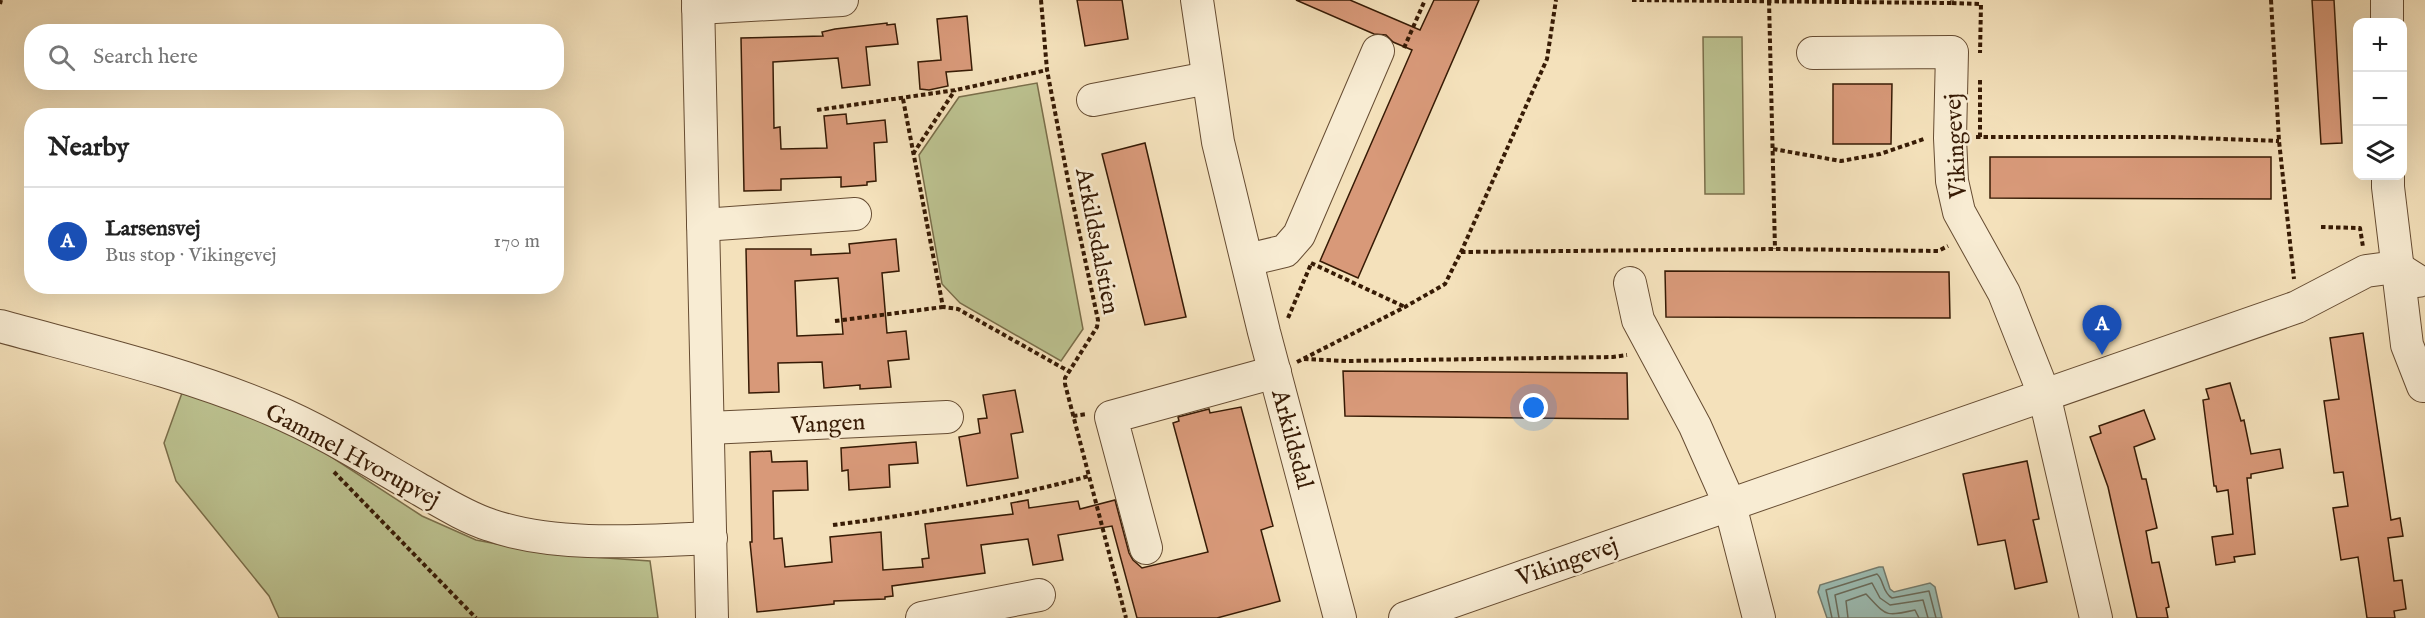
<!DOCTYPE html>
<html lang="en">
<head>
<meta charset="utf-8">
<style>
	:root { --surface:#fff; --page:#f2f2f2; --text:#222; --muted:#767676; --line:#e0e0e0; --accent:#db2777 }
	body { margin:0; font-family:"IM FELL English",serif; background:var(--page); color:var(--text) }
	.controls { position:absolute; right:18px; top:18px; display:grid; overflow:hidden; border-radius:12px; box-shadow:0 6px 24px #0002 }
	.controls button { width:54px; height:54px; display:grid; place-items:center; padding:0; border:0; border-bottom:2px solid var(--line); background:var(--surface); color:var(--text); font:30px sans-serif }
	.you { position:absolute; left:1534px; top:408px; width:21px; height:21px; margin:-15px; border:4px solid #fff; border-radius:50%; background:#1a73e8; box-shadow:0 0 0 9px #1a73e833 }
	.badge { display:grid; place-items:center; width:39px; height:39px; border-radius:50%; background:var(--accent); color:#fff; font-size:20px; font-weight:700 }
	.pin { position:absolute; translate:-50% -50px; filter:drop-shadow(0 2px 3px #0008) }
	.pin::after { content:''; position:absolute; top:32px; width:21px; height:18px; background:inherit; clip-path:polygon(0 0,100% 0,50% 100%) }
	.list { margin:0; padding:0; list-style:none }
	h2 { display:flex; justify-content:space-between; align-items:center; height:78px; margin:0; padding:0 24px; font-size:26px }
	h2 small { font-size:20px; font-weight:400; color:var(--muted) }
	.list li { display:grid; grid-template-columns:39px 1fr auto; gap:18px; align-items:center; box-sizing:border-box; height:108px; padding:0 24px; border-top:2px solid var(--line) }
	.list b { display:block; font-size:22px; white-space:nowrap }
	.list p { margin:0; font-size:20px; white-space:nowrap; color:var(--muted) }
	.list em { font-size:20px; font-style:normal; color:var(--muted) }
	.icon { flex:none; width:33px; height:33px; fill:none; stroke:currentColor; stroke-width:2; stroke-linecap:round; stroke-linejoin:round }
	.map { position:relative; flex:none; width:2425px; height:618px; overflow:hidden }
	.search { position:absolute; background:var(--surface); box-shadow:0 6px 24px #0002; left:24px; top:24px; width:540px; height:66px; display:flex; align-items:center; gap:15px; box-sizing:border-box; padding:0 21px; border-radius:24px; color:var(--muted); font-size:22px }
	.panel { position:absolute; background:var(--surface); box-shadow:0 6px 24px #0002; left:24px; top:108px; width:540px; height:186px; border-radius:24px }
	.map>svg:first-child { display:block }
</style>
</head>
<body>
<div class="map">
<svg width="2425" height="618" viewBox="0 0 2425 618">
	<rect width="100%" height="100%" fill="#f4e1bb"/>
	<filter id="stains"><feTurbulence type="fractalNoise" baseFrequency=".00333" numOctaves="4"/><feColorMatrix values="0 0 0 0 .2 0 0 0 0 .09 0 0 0 0 .02 0 0 0 .5 -.17"/></filter>
	<radialGradient id="worn" r=".72"><stop offset=".6" stop-color="#630" stop-opacity="0"/><stop offset="1" stop-color="#630" stop-opacity=".3"/></radialGradient>
	<!-- green -->
	<g fill="#bcc290" stroke="#7a6e4a" stroke-width="1.5">
		<polygon points="1703,37 1742,37 1744,194 1705,194"/>
		<polygon points="1037,83 1083,329 1061,361 960,303 942,284 919,155 959,97"/>
		<polygon points="182,393 238,410 310,443 422,516 476,540 549,554 650,561 658,618 279,618 269,596 176,481 164,443"/>
	</g>
	<!-- water -->
	<polygon fill="#9cbdb4" stroke="#747c6e" stroke-width="1.5" points="1879,567 1883,567 1890,589 1894,592 1930,583 1935,587 1942,618 1827,618 1818,592 1820,585"/>
	<g fill="none" stroke-linecap="round" stroke-linejoin="round">
		<!-- shore -->
		<g stroke="#6a6c5c" stroke-width="1.5">
			<path d="M1832,618L1826,590L1877,574C1884,580 1882,592 1892,598L1929,591L1936,618"/>
			<polyline points="1839,618 1835,595 1872,583 1880,598 1890,605 1923,600 1928,618"/>
			<path d="M1848,618L1846,601L1866,594C1887,616 1884,617 1915,610L1919,618"/>
		</g>
	</g>
	<!-- building -->
	<g fill="#d89979" stroke="#371b05" stroke-width="1.5" fill-rule="evenodd">
		<polygon points="1077,0 1122,0 1128,39 1085,46"/>
		<polygon points="1296,0 1350,0 1420,30 1434,0 1479,0 1358,278 1320,261 1412,50 1393,42 1386,35 1374,34"/>
		<polygon points="2312,0 2334,0 2342,143 2321,144"/>
		<polygon points="967,16 972,70 946,72 948,86 929,90 920,89 918,62 941,60 937,19"/>
		<polygon points="887,23 887,25 895,24 898,44 866,47 870,85 842,88 838,58 773,62 774,128 780,127 781,149 827,148 824,116 846,114 847,124 885,120 887,142 874,143 876,181 867,182 867,185 841,187 841,177 781,179 781,190 744,191 741,38 823,36 822,32 835,29"/>
		<polygon points="1833,84 1892,84 1891,144 1833,144"/>
		<polygon points="1145,143 1186,317 1145,325 1102,154"/>
		<polygon points="1990,157 2271,157 2271,199 1990,198"/>
		<path d="M896,239L899,271L882,273L887,333L906,331L909,359L888,361L891,387L860,389V385L824,388L822,362L778,363L779,392L749,393L746,249H811V255L850,253L849,244ZM838,278L843,334L797,336L795,281Z"/>
		<polygon points="1665,271 1949,272 1950,318 1666,317"/>
		<polygon points="2363,333 2391,520 2400,518 2403,536 2388,538 2394,581 2402,580 2406,609 2394,611 2395,618 2367,618 2358,557 2341,560 2333,508 2348,506 2343,472 2334,473 2324,401 2339,399 2330,338"/>
		<polygon points="1343,371 1627,373 1628,419 1345,416"/>
		<polygon points="2230,383 2241,421 2244,420 2251,454 2280,449 2283,468 2251,474 2251,478 2247,478 2255,554 2234,557 2235,562 2216,565 2212,537 2233,534 2228,490 2217,492 2216,486 2214,486 2203,400 2209,399 2206,389"/>
		<polygon points="1015,390 1023,432 1011,434 1018,478 967,486 959,437 980,433 978,419 987,418 983,395"/>
		<polygon points="1241,407 1273,526 1261,530 1280,601 1217,618 1137,618 1112,526 1058,535 1063,560 1033,565 1028,539 981,545 985,573 892,586 893,596 885,597 885,599 834,601 834,604 757,612 750,542 752,542 750,452 771,451 772,462 807,461 808,490 773,491 774,539 782,538 785,567 832,562 830,537 881,532 883,570 923,567 922,559 929,558 925,524 1013,514 1011,503 1028,500 1029,508 1078,501 1080,509 1115,500 1129,553 1133,560 1142,568 1208,552 1173,423 1179,421 1178,417 1209,409 1210,413"/>
		<polygon points="2144,410 2155,439 2134,447 2142,479 2146,479 2157,528 2146,531 2152,563 2159,562 2169,607 2166,608 2168,618 2137,618 2108,487 2090,437 2101,433 2099,426"/>
		<polygon points="916,442 918,463 889,465 890,487 849,490 848,470 842,471 841,448"/>
		<polygon points="2027,461 2039,519 2033,520 2047,582 2015,589 2005,540 1978,545 1963,474"/>
	</g>
	<g fill="none" stroke-linecap="round" stroke-linejoin="round">
		<!-- minor casing -->
		<g stroke="#664c32" stroke-width="34">
			<g id="minor">
				<polyline points="698,0 712,618"/>
				<polyline points="1197,0 1218,142 1264,332 1340,618"/>
				<polyline points="2387,0 2387,22"/>
				<polyline points="698,8 842,0"/>
				<polyline points="1813,53 1952,52 1950,138 1952,181 1959,212 2004,293 2044,394 2096,618"/>
				<polyline points="1093,100 1208,78"/>
				<polyline points="2388,176 2388,187 2407,345 2423,386"/>
				<polyline points="703,225 855,214"/>
				<polyline points="1247,260 1285,251 1299,235 1378,51"/>
				<polyline points="1630,283 1638,320 1695,426 1730,505 1759,618"/>
				<path d="M0,326C91,351 186,373 273,410C323,431 370,461 417,488C440,501 465,517 490,525C556,548 642,541 711,538"/>
				<polyline points="708,428 947,417"/>
				<polyline points="1146,548 1111,417 1275,372"/>
				<polyline points="922,618 1039,595"/>
				<polyline points="1405,618 2297,307 2366,271 2396,267 2418,281"/>
			</g>
		</g>
		<!-- path -->
		<g stroke="#371b05" stroke-width="4" stroke-dasharray="4.5 3" stroke-linecap="butt">
			<polyline points="1041,0 1047,70 1068,180 1098,320 1097,327 1065,378 1065,384 1126,618"/>
			<polyline points="1632,0 1952,3 1952,0"/>
			<polyline points="2271,0 2279,141 2294,279"/>
			<polyline points="1769,1 1775,249"/>
			<polyline points="1952,3 1981,4 1980,53"/>
			<polyline points="0,4 1,0"/>
			<polyline points="1404,48 1425,0"/>
			<polyline points="903,99 943,307 958,309 1070,372"/>
			<polyline points="817,110 956,90 1047,70"/>
			<polyline points="1976,137 2170,137 2279,141"/>
			<polyline points="1980,137 1980,78"/>
			<polyline points="1773,149 1841,161 1880,154 1924,139"/>
			<polyline points="913,154 955,90"/>
			<polyline points="2321,227 2360,228 2363,247"/>
			<polyline points="1461,252 1775,249 1938,251 1948,246"/>
			<polyline points="1311,263 1405,307"/>
			<polyline points="1288,318 1311,264"/>
			<polyline points="835,321 943,307"/>
			<polyline points="1304,359 1346,361 1613,357 1627,355"/>
			<polyline points="1297,362 1405,307 1445,284 1461,252 1547,59 1556,0"/>
			<polyline points="1073,416 1087,414"/>
			<polyline points="334,472 476,618"/>
			<path d="M833,525C919,514 1005,499 1089,476"/>
		</g>
		<!-- minor -->
		<use href="#minor" stroke="#f8ecd3" stroke-width="32"/>
	</g>
	<g text-anchor="middle" stroke-width="5" stroke-linejoin="round" paint-order="stroke">
		<!-- street labels -->
		<g font-size="24" fill="#371b05" stroke="#f8ecd3">
			<text transform="translate(1955 146) rotate(-93)" y="8">Vikingevej</text>
			<text transform="translate(1098 241) rotate(79)" y="8">Arkildsdalstien</text>
			<text transform="translate(828 423) rotate(-3)" y="8">Vangen</text>
			<text transform="translate(1293 439) rotate(75)" y="8">Arkildsdal</text>
			<text transform="translate(353 455) rotate(28)" y="8">Gammel Hvorupvej</text>
			<text transform="translate(1567 561) rotate(-19)" y="8">Vikingevej</text>
		</g>
	</g>
	<rect width="100%" height="100%" filter="url(#stains)"/>
	<rect width="100%" height="100%" fill="url(#worn)"/>
</svg>
<div class="controls">
<button>+</button>
<button>−</button>
<button><svg class="icon" aria-label="layers" viewBox="0 0 24 24"><path d="M12 4l9 5-9 5-9-5zM3 14l9 5 9-5"/></svg></button>
</div>
<div class="you"></div>
<div class="pin badge" style="left:2102px;top:355px;background:#1a4fb4">A</div>
<div class="search"><svg class="icon" aria-label="search" viewBox="0 0 24 24"><circle cx="10" cy="10" r="6"/><path d="M15 15l6 6"/></svg>Search here</div>
<section class="panel">
<h2>Nearby<small></small></h2>
<ul class="list">
<li><span class="badge" style="background:#1a4fb4">A</span><div><b>Larsensvej</b><p>Bus stop · Vikingevej</p></div><em>170 m</em></li>
</ul>
</section>
</div>
</body>
</html>
